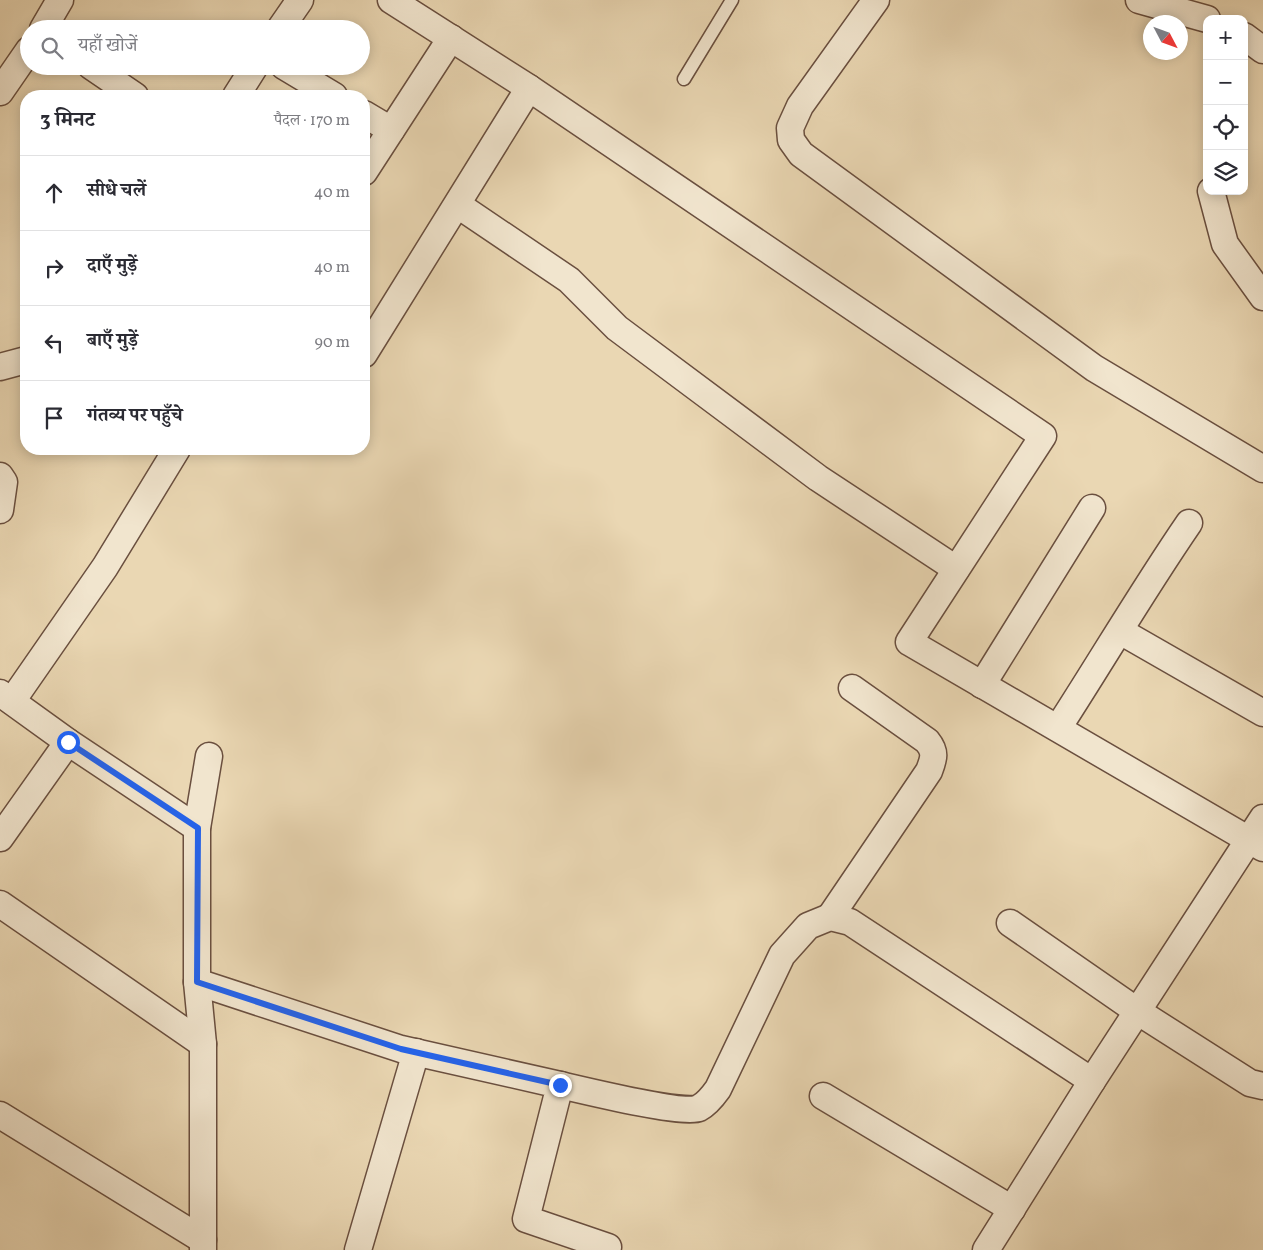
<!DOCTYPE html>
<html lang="hi">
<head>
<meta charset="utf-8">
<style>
	:root { --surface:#fff; --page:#f7f7f7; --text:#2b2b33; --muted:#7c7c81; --line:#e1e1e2 }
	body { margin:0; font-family:Vollkorn,"Noto Serif Devanagari",serif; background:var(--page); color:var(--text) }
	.controls { position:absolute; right:15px; top:15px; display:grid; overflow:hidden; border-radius:10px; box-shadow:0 2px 12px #0003 }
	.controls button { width:45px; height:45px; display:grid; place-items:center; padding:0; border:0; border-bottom:1px solid var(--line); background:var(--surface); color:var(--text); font:25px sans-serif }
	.compass { position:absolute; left:1143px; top:15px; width:45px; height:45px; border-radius:50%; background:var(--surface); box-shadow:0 2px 12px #0003; rotate:131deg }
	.stop { position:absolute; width:15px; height:15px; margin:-11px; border:4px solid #2563eb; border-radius:50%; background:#fff }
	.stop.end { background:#2563eb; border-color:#fff; box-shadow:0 1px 5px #0008 }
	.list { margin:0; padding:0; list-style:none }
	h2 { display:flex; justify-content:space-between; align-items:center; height:65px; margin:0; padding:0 20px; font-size:21px }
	h2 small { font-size:16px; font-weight:400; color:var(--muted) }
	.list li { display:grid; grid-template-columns:32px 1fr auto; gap:15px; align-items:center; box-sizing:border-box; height:75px; padding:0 20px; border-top:1px solid var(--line) }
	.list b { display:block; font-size:19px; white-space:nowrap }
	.list em { font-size:16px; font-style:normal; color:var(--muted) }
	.icon { flex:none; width:28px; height:28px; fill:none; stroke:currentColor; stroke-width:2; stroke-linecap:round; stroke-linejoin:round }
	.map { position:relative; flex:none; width:1263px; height:1250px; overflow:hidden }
	.search { position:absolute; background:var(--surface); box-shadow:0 2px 12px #0003; left:20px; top:20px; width:350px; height:55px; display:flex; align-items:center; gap:12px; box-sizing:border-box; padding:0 18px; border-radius:28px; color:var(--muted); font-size:19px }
	.panel { position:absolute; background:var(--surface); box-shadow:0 2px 12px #0003; left:20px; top:90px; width:350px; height:365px; border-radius:20px }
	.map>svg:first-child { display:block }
</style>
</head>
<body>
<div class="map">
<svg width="1263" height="1250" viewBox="0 0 1263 1250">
	<rect width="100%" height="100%" fill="#ead7b3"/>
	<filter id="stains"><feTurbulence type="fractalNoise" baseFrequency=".004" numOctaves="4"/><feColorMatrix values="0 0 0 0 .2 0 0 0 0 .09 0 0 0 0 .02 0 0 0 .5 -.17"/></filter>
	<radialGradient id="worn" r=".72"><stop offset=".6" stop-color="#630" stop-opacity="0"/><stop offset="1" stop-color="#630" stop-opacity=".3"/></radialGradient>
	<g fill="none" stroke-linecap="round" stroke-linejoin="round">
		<!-- lane casing -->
		<g stroke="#6a4f3f" stroke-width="15">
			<polyline id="lane" points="684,79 732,0"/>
		</g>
		<!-- street casing -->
		<g stroke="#6a4f3f" stroke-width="29">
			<g id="street">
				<polyline points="391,0 529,88 1043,436 909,642 1263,848"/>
				<polyline points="876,0 800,106 790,128 791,140 801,154 1094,368 1263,469"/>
				<polyline points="1139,0 1207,19"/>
				<polyline points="43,29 60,0"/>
				<polyline points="280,29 300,0"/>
				<polyline points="1244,36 1263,50"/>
				<polyline points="91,66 135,96"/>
				<polyline points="284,66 334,96"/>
				<polyline points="0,92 29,50"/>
				<polyline points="236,96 255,66"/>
				<polyline points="364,114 391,130"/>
				<polyline points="364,172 451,38"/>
				<polyline points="1211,191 1225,244 1263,297"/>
				<polyline points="458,205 569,280 617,328 818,478 956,569"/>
				<polyline points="364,354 529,88"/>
				<polyline points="0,367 26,360"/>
				<polyline points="0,476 4,482 0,510"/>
				<polyline points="1120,631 1263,713"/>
				<polyline points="982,685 1092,508"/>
				<polyline points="0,693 68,742 197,828"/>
				<polyline points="12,701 105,567 177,449"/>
				<path d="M1058,728C1102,660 1143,590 1189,523"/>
				<polyline points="0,838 68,742"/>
				<polyline points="0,904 203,1044"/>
				<path d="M830,917L929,771C934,758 936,752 927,741L852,688"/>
				<polyline points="1010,923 1137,1011 1250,1083 1263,1086"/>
				<polyline points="197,982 401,1049 560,1085 526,1219 608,1247"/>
				<path d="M560,1085C582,1090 684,1115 699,1108C707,1104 713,1096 718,1089L782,955L808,926L830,917L850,922L1092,1081"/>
				<polyline points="823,1096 1012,1209"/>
				<polyline points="0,1115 203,1240"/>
				<polyline points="203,1250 203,1044 197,982 197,828 209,756"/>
				<polyline points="358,1250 416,1052"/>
				<polyline points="986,1250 1092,1081 1263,818"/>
			</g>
		</g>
		<!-- lane -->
		<use href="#lane" stroke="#f1e5ce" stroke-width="12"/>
		<!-- street -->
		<use href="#street" stroke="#f1e5ce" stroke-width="26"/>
	</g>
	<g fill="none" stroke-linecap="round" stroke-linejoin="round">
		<!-- route -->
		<polyline stroke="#2563eb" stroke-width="6" points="68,742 198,828 197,982 401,1049 560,1085"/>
	</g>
	<rect width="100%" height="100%" filter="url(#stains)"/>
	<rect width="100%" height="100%" fill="url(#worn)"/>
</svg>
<div class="controls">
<button>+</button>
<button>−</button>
<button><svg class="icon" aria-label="locate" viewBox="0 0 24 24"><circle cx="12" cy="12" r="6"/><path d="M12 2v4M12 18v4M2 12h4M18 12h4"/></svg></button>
<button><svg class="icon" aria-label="layers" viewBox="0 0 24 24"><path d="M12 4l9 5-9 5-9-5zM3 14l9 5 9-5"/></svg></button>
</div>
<svg class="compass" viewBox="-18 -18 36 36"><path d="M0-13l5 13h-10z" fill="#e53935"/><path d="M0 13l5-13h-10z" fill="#7c7c81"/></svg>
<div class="stop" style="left:68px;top:742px"></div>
<div class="stop end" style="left:560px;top:1085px"></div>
<div class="search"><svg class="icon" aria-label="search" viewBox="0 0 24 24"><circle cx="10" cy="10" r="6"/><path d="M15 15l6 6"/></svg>यहाँ खोजें</div>
<section class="panel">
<h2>3 मिनट<small>पैदल · 170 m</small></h2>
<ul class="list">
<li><svg class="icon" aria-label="ahead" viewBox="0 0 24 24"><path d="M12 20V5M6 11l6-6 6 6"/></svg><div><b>सीधे चलें</b></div><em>40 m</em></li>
<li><svg class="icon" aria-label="right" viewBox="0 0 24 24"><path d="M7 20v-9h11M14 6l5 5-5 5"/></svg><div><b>दाएँ मुड़ें</b></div><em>40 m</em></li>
<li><svg class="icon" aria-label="left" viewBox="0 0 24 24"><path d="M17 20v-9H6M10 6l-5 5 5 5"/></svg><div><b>बाएँ मुड़ें</b></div><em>90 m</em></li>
<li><svg class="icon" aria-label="arrive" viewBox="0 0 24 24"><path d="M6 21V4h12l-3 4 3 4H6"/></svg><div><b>गंतव्य पर पहुँचे</b></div></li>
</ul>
</section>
</div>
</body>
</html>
